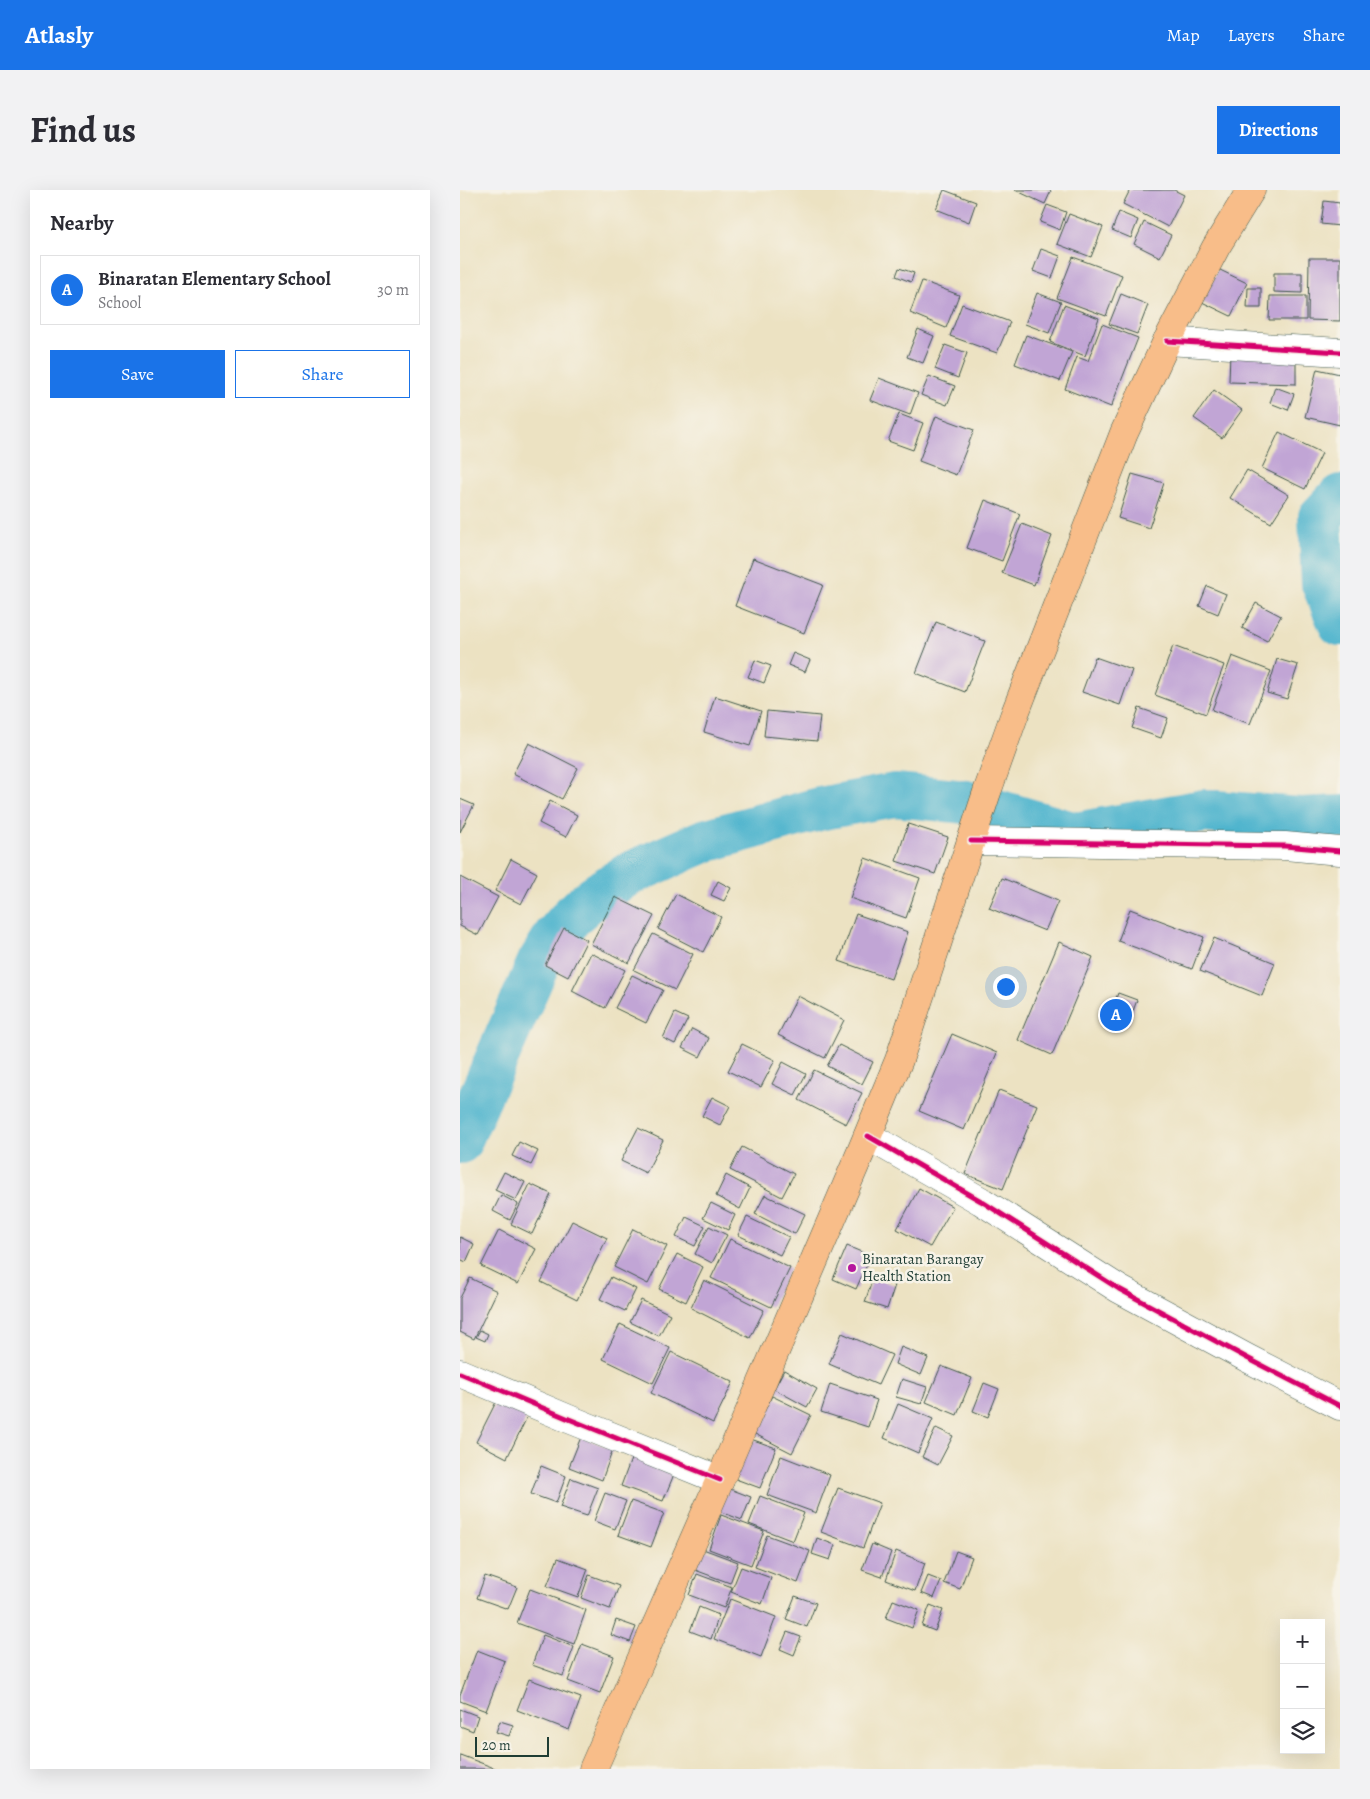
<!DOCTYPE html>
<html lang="en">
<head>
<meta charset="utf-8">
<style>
	:root { --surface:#fff; --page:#f2f2f3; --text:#2b2b33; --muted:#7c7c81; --line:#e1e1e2; --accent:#1a73e8 }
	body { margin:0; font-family:Alegreya,serif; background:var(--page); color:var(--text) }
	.controls { position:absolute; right:15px; bottom:15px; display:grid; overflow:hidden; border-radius:0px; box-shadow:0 5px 20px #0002 }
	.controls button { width:45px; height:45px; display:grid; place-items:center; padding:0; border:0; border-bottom:1px solid var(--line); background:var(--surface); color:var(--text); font:25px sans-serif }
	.scale { position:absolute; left:15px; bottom:12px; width:74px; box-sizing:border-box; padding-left:5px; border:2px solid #1f3d34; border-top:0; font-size:14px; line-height:18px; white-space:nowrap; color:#1f3d34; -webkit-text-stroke:4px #f7f3e8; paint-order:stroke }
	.you { position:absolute; left:545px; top:796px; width:18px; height:18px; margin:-12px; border:4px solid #fff; border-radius:50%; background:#1a73e8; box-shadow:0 0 0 8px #1a73e833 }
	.badge { display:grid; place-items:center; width:32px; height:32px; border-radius:50%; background:var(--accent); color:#fff; font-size:16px; font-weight:700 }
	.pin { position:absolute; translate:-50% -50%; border:2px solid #fff; box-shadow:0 1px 5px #0006 }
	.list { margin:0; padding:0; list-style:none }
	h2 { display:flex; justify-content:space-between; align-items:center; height:65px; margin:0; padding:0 20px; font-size:21px }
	h2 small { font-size:16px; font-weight:400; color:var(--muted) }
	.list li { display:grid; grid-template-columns:32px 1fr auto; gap:15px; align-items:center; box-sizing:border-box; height:70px; margin:0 10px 10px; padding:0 10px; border:1px solid var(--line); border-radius:0px }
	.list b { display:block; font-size:19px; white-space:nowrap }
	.list p { margin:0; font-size:16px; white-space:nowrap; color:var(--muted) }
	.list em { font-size:16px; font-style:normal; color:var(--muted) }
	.actions { display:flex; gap:10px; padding:15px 20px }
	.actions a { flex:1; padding:11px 0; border:1px solid var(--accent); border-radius:0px; text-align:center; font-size:18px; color:var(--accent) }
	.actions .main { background:var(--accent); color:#fff }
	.icon { flex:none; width:28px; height:28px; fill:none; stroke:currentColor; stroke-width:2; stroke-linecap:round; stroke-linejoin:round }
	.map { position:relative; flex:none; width:880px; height:1579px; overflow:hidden; border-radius:0px }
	header { display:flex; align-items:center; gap:30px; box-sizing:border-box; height:70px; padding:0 25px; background:var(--accent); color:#fff }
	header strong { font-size:24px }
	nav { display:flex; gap:28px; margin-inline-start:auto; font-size:18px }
	.intro { display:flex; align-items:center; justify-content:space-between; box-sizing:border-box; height:120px; padding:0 30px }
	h1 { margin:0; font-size:35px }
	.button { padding:12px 22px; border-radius:0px; background:var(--accent); color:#fff; font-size:18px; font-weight:700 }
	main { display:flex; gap:30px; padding:0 30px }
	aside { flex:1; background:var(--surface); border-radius:0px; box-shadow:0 5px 20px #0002 }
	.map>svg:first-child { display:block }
</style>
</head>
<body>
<header>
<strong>Atlasly</strong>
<nav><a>Map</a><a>Layers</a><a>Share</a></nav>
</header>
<div class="intro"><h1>Find us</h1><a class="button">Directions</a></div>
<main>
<aside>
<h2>Nearby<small></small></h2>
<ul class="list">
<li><span class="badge">A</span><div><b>Binaratan Elementary School</b><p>School</p></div><em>30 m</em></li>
</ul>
<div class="actions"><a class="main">Save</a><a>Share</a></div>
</aside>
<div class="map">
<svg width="880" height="1579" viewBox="0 0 880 1579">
	<rect width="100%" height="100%" fill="#f7f3e8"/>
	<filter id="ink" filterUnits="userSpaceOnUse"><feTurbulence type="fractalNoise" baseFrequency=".02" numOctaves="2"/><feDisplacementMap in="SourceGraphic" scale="10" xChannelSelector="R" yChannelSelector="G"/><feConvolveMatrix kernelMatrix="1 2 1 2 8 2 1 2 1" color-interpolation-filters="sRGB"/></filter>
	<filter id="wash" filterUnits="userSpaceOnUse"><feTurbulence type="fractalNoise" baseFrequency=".0096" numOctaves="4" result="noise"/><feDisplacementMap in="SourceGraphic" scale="20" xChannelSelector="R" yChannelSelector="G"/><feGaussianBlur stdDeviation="1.12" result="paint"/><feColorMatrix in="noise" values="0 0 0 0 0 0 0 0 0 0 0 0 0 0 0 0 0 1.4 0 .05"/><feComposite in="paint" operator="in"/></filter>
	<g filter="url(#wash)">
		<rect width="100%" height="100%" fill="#ece2c2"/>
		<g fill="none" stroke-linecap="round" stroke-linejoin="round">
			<!-- river -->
			<g stroke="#4eb4cd" stroke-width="44">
				<polyline points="880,306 860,327 863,394 880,434"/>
				<polyline points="0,952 79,772 95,746 114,724 136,705 169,684 244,651 359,619 407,610 435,605 506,612 616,644 744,621 840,629 880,627"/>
			</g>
		</g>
		<g id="blocks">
			<!-- building -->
			<g fill="#c1a5d5">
				<polygon points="484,0 516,12 509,32 476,19"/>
				<polygon points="555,0 589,0 591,1 585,14"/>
				<polygon points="670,0 714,0 724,5 708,37 663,14"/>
				<polygon points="864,11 880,13 880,36 861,34"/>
				<polygon points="587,15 606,22 600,40 580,32"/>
				<polygon points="659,22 678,30 671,48 652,40"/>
				<polygon points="609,24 643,37 631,67 597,54"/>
				<polygon points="684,32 711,45 700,67 674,54"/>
				<polygon points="581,59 600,66 592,88 573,81"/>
				<polygon points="613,67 662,85 646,126 597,108"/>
				<polygon points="849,68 880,68 880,131 848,130"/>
				<polygon points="439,78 454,83 451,92 436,86"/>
				<polygon points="758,79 787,93 771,126 742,112"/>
				<polygon points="814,83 842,83 842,103 814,102"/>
				<polygon points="462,91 499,105 486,138 450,123"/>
				<polygon points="788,98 801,98 801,118 787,118"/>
				<polygon points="577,103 601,112 589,143 565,134"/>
				<polygon points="661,104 688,115 677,144 649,134"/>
				<polygon points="810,106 846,106 846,130 809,130"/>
				<polygon points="502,114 550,132 537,163 490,146"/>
				<polygon points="604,115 639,128 625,166 590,152"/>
				<polygon points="642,134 678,148 651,217 605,199 617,167 628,171"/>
				<polygon points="458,139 474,146 463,173 447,167"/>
				<polygon points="566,145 612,162 600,191 555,174"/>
				<polygon points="485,155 507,163 498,188 475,179"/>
				<polygon points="770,162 836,164 836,194 769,192"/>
				<polygon points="857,179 880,184 880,235 845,227"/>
				<polygon points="469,186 495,196 487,215 461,205"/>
				<polygon points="419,188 458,203 450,225 410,210"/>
				<polygon points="815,197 834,204 828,220 810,213"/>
				<polygon points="754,200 782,220 762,248 734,228"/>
				<polygon points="439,224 463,233 453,260 428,251"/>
				<polygon points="476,226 514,240 496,285 459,271"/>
				<polygon points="819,242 862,263 845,299 802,278"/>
				<polygon points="787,280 829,305 811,333 770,308"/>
				<polygon points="672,284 704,293 689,338 658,328"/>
				<polygon points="525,310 560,324 542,371 507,358"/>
				<polygon points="562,334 592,346 574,395 542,383"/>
				<polygon points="293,368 363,395 344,443 275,416"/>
				<polygon points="747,396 766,404 758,424 739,416"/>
				<polygon points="796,413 821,426 807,451 782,438"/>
				<polygon points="476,432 525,451 505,502 456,483"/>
				<polygon points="713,456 764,475 746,524 695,505"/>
				<polygon points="333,463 350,470 345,482 328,475"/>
				<polygon points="772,466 811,481 790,534 752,520"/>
				<polygon points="635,467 672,480 660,515 622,502"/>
				<polygon points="817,469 838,475 827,509 807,503"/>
				<polygon points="295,470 311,476 304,493 288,487"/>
				<polygon points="255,506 301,521 290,556 244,542"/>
				<polygon points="679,518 708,528 701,548 672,538"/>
				<polygon points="307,521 360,526 357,551 304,546"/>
				<polygon points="69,553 118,578 102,609 53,584"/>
				<polygon points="0,609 14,615 0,642"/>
				<polygon points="90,611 117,625 106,647 79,633"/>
				<polygon points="448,634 488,647 475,684 436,671"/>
				<polygon points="405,668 460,688 446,728 390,708"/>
				<polygon points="51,669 77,683 61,714 35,701"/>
				<polygon points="0,687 38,707 18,745 0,736"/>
				<polygon points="542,688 598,711 585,741 529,718"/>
				<polygon points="258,691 271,698 264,711 251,705"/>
				<polygon points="216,704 261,727 243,762 198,739"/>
				<polygon points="155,707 194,726 169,773 131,754"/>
				<polygon points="670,719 744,747 732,779 658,751"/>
				<polygon points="396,724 448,742 431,789 379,771"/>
				<polygon points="104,738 127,750 108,787 85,775"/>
				<polygon points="193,744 233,764 215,800 174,780"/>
				<polygon points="754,748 815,773 802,806 740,781"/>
				<polygon points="599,752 633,767 592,865 558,850"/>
				<polygon points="131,763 165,780 145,818 112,801"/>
				<polygon points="172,785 203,800 186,833 155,818"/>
				<polygon points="658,803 677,810 668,835 649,828"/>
				<polygon points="338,806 384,830 365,868 318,845"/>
				<polygon points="215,823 228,829 215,854 203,848"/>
				<polygon points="232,839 249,848 240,867 222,858"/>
				<polygon points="492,844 537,863 504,940 459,921"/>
				<polygon points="282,854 315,870 301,897 268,881"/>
				<polygon points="379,855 413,872 402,894 367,876"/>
				<polygon points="323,872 346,884 335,905 312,894"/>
				<polygon points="354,880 402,903 386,934 339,910"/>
				<polygon points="539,900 577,915 543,999 505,984"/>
				<polygon points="252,907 270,916 260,935 242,926"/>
				<polygon points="178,938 203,950 186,983 161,971"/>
				<polygon points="59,952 78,961 71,975 52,966"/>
				<polygon points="282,957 334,984 322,1007 270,980"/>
				<polygon points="44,982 65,992 56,1010 35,1000"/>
				<polygon points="266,985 290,998 280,1019 256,1006"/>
				<polygon points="70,994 91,1004 72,1044 51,1034"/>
				<polygon points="459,998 493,1017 470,1057 437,1039"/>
				<polygon points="41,1005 58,1014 50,1030 33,1021"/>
				<polygon points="305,1005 345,1024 335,1044 295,1024"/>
				<polygon points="251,1013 275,1025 268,1040 243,1028"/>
				<polygon points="226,1027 245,1036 235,1056 216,1047"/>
				<polygon points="287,1027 329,1047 320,1065 278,1045"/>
				<polygon points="112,1031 147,1048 117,1110 81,1092"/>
				<polygon points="249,1036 267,1045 252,1073 235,1064"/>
				<polygon points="173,1039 207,1056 188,1094 154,1077"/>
				<polygon points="39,1040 76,1059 58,1094 21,1076"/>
				<polygon points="0,1047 14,1054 6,1072 0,1069"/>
				<polygon points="270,1049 330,1078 311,1117 251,1088"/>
				<polygon points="387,1056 411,1066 396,1099 373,1089"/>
				<polygon points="217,1064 243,1077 226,1112 199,1099"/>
				<polygon points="151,1087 176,1099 165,1121 140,1109"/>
				<polygon points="10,1088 37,1101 14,1149 0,1142 0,1108"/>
				<polygon points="413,1088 435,1095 427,1119 405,1112"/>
				<polygon points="244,1090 304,1120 290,1148 231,1118"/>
				<polygon points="181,1110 210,1124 199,1146 170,1132"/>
				<polygon points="160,1134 210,1158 193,1193 143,1169"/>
				<polygon points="20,1140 28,1144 25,1151 16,1147"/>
				<polygon points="382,1143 432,1165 418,1195 369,1174"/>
				<polygon points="441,1157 468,1168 461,1185 435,1174"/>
				<polygon points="211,1162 273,1192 253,1233 191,1203"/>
				<polygon points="481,1176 512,1188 497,1225 466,1212"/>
				<polygon points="324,1180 357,1199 347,1217 314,1199"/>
				<polygon points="442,1189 467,1197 461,1214 436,1207"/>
				<polygon points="524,1193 539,1199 528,1227 513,1221"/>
				<polygon points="370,1194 417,1210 408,1237 361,1222"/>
				<polygon points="312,1206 351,1225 332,1263 293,1243"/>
				<polygon points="37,1210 68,1225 47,1268 16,1252"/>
				<polygon points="438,1214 473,1229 458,1263 424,1248"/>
				<polygon points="476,1238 493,1246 478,1275 462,1267"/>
				<polygon points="121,1247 153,1259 142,1290 109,1277"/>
				<polygon points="288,1248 316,1258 300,1298 273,1288"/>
				<polygon points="174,1261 217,1277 203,1311 161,1296"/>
				<polygon points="321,1266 370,1285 356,1323 307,1305"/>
				<polygon points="81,1276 106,1286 96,1313 71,1304"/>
				<polygon points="111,1288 138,1298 127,1326 100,1317"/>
				<polygon points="265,1297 291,1307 282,1330 256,1320"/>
				<polygon points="378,1298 420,1313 403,1358 361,1342"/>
				<polygon points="145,1303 166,1311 155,1339 134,1331"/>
				<polygon points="300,1306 344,1323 333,1351 289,1334"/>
				<polygon points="171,1311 204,1323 191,1357 158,1345"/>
				<polygon points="261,1325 304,1341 291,1375 249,1359"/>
				<polygon points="307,1345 350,1361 338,1393 295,1377"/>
				<polygon points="357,1348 375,1355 370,1370 352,1364"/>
				<polygon points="412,1354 431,1362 422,1387 402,1380"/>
				<polygon points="243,1359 278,1372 270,1393 235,1380"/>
				<polygon points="436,1361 465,1373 455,1401 426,1390"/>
				<polygon points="496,1361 512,1367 500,1399 484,1393"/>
				<polygon points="98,1368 128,1379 118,1407 87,1396"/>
				<polygon points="281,1377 311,1388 302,1414 271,1402"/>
				<polygon points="237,1384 272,1397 264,1418 229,1405"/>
				<polygon points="129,1385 159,1396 150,1419 121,1408"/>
				<polygon points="25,1386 57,1397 48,1419 17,1408"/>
				<polygon points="468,1386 481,1391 474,1408 461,1403"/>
				<polygon points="70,1399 126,1420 114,1454 57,1433"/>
				<polygon points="335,1406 356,1413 347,1437 326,1429"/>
				<polygon points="270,1409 316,1427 301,1467 254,1449"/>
				<polygon points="433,1410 459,1420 452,1438 426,1428"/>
				<polygon points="470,1415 483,1420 475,1441 462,1436"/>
				<polygon points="239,1417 259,1425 251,1449 230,1441"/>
				<polygon points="156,1430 176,1437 170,1452 151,1445"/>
				<polygon points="327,1442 341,1447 334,1465 320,1459"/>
				<polygon points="83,1445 114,1457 103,1486 72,1475"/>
				<polygon points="122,1454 154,1466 140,1503 108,1491"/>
				<polygon points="17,1460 45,1471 26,1521 0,1511 0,1505"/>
				<polygon points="69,1489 121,1508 109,1540 57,1520"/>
				<polygon points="0,1519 18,1526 13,1541 0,1536"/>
				<polygon points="40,1531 53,1535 49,1546 36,1542"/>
				<polygon points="0,1565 37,1579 0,1579"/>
			</g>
		</g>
	</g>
	<g filter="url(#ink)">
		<use href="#blocks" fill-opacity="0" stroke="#3e5649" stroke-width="1"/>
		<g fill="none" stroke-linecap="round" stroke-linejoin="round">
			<!-- minor casing -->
			<g stroke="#3e5649" stroke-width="29">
				<g id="minor">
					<polyline points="707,151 880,162"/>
					<polyline points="511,651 825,656 880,661"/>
					<polyline points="408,946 521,1011 659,1099 787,1168 880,1216"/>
					<polyline points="0,1183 109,1229 260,1290"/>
				</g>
			</g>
			<!-- major casing -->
			<g stroke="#3e5649" stroke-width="29">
				<polyline id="major" points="133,1579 260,1290 400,964 439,870 527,602 554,526 664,243 707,151 756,57 791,0"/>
			</g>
			<!-- minor -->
			<use href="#minor" stroke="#fff" stroke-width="28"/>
			<!-- major -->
			<use href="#major" stroke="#f8bd89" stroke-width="28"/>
			<!-- cycleway casing -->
			<g stroke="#f7f3e8" stroke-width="8">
				<g id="cycleway">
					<polyline points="707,151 880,162"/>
					<polyline points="511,651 825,656 880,661"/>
					<polyline points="408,946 521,1011 659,1099 787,1168 880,1216"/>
					<polyline points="0,1183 109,1229 260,1290"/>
				</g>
			</g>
			<!-- cycleway -->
			<use href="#cycleway" stroke="#d6006c" stroke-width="5"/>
		</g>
	</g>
	<!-- markers -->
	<circle fill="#b5179e" stroke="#f7f3e8" stroke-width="2" cx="392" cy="1078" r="5"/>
	<g text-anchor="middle" stroke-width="5" stroke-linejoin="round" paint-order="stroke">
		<!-- poi labels -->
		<g font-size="15" fill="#1f3d34" stroke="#f7f3e8" text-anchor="start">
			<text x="402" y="1074">Binaratan Barangay<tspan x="402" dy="17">Health Station</tspan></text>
		</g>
	</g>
</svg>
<div class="controls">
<button>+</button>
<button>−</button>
<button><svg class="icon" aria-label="layers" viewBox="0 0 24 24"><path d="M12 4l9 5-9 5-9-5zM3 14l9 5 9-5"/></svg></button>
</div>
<div class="scale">20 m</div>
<div class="you"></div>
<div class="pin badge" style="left:656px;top:825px">A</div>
</div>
</main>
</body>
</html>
